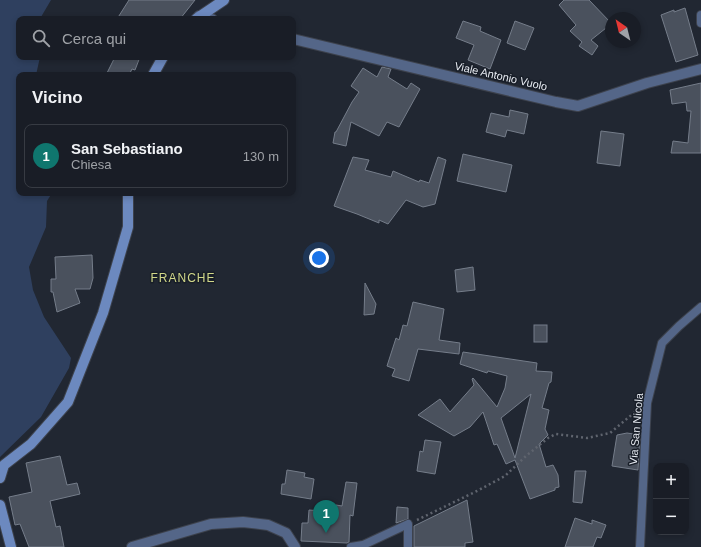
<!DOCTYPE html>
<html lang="it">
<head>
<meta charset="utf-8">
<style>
	:root { --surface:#191d26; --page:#22262e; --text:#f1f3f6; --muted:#9fa2a7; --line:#373b43; --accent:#0f766e }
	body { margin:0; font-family:Helvetica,sans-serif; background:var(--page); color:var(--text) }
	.controls { position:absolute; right:12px; bottom:12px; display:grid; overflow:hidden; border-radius:8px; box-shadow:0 2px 6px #0003 }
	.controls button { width:36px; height:36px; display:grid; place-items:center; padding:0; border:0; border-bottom:1px solid var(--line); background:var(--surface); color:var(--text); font:20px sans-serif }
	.compass { position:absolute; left:605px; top:12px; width:36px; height:36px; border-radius:50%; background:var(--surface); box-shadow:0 2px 6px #0003; rotate:325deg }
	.you { position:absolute; left:319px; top:258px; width:14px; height:14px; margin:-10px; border:3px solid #fff; border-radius:50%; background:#1a73e8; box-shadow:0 0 0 6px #1a73e833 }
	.badge { display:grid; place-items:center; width:26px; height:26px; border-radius:50%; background:var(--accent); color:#fff; font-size:13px; font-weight:700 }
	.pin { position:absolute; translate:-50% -33px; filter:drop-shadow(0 1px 2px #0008) }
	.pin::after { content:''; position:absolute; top:21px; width:14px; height:12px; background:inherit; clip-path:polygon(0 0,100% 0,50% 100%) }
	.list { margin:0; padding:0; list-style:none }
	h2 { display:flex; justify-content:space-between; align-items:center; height:52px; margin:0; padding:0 16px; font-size:17px }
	h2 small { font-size:13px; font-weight:400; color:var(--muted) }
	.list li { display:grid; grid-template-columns:26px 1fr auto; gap:12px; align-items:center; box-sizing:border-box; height:64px; margin:0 8px 8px; padding:0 8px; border:1px solid var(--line); border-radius:8px }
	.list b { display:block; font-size:15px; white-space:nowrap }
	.list p { margin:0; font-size:13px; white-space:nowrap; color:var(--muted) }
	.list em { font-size:13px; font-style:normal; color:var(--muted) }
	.icon { flex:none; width:22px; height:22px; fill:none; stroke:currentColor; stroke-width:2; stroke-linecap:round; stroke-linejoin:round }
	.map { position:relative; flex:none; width:701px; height:547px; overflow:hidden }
	.search { position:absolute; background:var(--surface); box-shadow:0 2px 6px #0003; left:16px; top:16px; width:280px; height:44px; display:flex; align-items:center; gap:10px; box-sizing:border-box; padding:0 14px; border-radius:8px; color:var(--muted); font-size:15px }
	.panel { position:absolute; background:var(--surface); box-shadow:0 2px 6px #0003; left:16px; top:72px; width:280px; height:124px; border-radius:8px }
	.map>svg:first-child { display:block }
</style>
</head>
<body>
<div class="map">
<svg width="701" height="547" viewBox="0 0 701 547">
	<rect width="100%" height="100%" fill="#212732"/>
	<!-- green -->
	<polygon fill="#2f405f" points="0,0 51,0 41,17 44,19 19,19 19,57 40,57 36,75 19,75 19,193 52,193 47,201 46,227 29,267 33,290 44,317 71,358 69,368 41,417 0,457"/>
	<!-- building -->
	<g fill="#4a515d" stroke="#757d8a" fill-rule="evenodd">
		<polygon points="129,0 195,0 180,19 117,19"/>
		<polygon points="564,0 589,0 611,23 611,24 591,40 598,46 592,55 579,46 582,42 570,31 576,25 559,5"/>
		<polygon points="685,8 698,55 676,62 661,15 674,10 674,12"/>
		<polygon points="463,21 481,27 480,31 501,40 490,69 468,60 474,45 456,38"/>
		<polygon points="515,21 534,28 525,50 507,43"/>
		<polygon points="111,57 140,57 135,70 132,69 129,75 106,75 114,59"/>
		<polygon points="382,67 391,69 388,77 407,89 411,83 420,89 399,127 387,122 379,136 351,122 346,146 333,143 335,132 336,132 352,102 359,92 351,86 363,68 377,77"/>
		<polygon points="701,83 701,153 671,153 673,141 688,143 691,111 687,111 686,102 672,104 670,90"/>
		<polygon points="510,110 528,114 524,134 507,130 505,137 486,132 491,113 509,117"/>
		<polygon points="601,131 624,134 620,166 597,163"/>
		<polygon points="463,154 512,165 506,192 457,181"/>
		<polygon points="353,157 369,160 365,170 391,177 393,171 419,182 420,180 429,183 438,157 446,160 435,204 423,207 406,200 388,224 379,220 379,223 357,214 334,206"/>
		<polygon points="92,255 93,278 90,289 75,289 80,303 57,312 53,292 51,292 51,279 56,279 55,257"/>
		<polygon points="473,267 475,290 457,292 455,270"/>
		<polygon points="365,283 376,304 374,314 364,315"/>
		<polygon points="413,302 444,309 439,340 460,343 459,354 418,349 409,381 392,376 395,369 387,366 396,338 399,340 403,325 407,326"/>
		<rect x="534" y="325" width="13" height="17"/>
		<path d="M463,352L537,363L536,371L552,372L551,382L549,383L542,408L549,410L545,429L548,435L539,444L546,467L553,465L558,475L559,487L555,488V490L530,499L515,460L506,464L497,444L494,445L483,412L470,427L454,436L418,415L440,399L450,412L474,385L472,379L473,378L497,407L505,388L507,376L488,371L487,373L460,364ZM531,394L515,458L501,418Z"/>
		<polygon points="627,433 640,435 638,470 612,466 617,435"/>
		<polygon points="425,440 441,442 435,474 417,471 420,451 423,452"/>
		<polygon points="60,456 67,485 77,483 80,494 50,501 56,527 60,526 64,547 29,547 20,524 15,525 9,497 32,492 26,463"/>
		<polygon points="287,470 305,473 304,477 314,479 311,499 281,494 282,484 285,484"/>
		<polygon points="575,471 586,471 582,503 573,502"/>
		<polygon points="346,482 357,483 353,516 350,515 349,542 347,543 301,541 302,523 308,523 309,510 335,512 336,505 342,506"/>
		<polygon points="467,500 473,542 465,543 465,547 414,547 414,526"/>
		<polygon points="397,507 408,508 408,519 396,523"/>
		<polygon points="575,518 592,524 592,520 606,525 601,538 597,537 593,547 565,547"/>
	</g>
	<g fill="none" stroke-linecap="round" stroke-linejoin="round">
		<!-- lane casing -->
		<g stroke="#3d424d" stroke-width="10">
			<g id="lane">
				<polyline points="701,15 701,23"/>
				<polyline points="351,547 363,545 408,524 408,547"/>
				<polyline points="640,547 647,403 662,343 679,326 701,307"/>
			</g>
		</g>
		<!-- street casing -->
		<g stroke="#3d424d" stroke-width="12">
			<g id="street">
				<polyline points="199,16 212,19"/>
				<polyline points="293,39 556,102 578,106 647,83 701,69"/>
				<polyline points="132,547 211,524 243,522 268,525 286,533 295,547"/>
			</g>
		</g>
		<!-- secondary casing -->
		<g stroke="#3d424d" stroke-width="12">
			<g id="secondary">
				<polyline points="196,19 224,0"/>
				<polyline points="153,75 163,57"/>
				<polyline points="0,478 4,465 31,444 68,402 103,313 128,227 128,193"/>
				<polyline points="0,505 11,547"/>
			</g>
		</g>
		<!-- path -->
		<polyline stroke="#5f646e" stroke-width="2.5" stroke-dasharray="2 3" stroke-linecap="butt" points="417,520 477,491 505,476 526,456 548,438 556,434 587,438 610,433 635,412"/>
		<!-- lane -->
		<use href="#lane" stroke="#546688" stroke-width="8"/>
		<!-- street -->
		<use href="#street" stroke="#546688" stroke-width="10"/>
		<!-- secondary -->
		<use href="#secondary" stroke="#6c89bf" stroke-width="10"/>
	</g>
	<g text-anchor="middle" stroke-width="3" stroke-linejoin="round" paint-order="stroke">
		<!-- street labels -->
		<g font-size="11" fill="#e6eaf1" stroke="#181e28">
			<text transform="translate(501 76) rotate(13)" y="4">Viale Antonio Vuolo</text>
			<text transform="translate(636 429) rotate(-85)" y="4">Via San Nicola</text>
		</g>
		<!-- neighbourhood labels -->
		<g font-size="12" letter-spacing="1" fill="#d1d789" stroke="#181e28">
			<text x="183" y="282">FRANCHE</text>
		</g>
	</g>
</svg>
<div class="controls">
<button>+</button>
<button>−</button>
</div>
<svg class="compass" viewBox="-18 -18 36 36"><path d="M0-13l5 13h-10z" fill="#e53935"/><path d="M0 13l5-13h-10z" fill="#9fa2a7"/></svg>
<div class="you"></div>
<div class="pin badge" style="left:326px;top:533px">1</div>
<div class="search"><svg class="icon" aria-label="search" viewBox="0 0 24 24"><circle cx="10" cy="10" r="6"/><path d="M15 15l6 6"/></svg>Cerca qui</div>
<section class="panel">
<h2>Vicino<small></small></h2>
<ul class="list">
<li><span class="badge">1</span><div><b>San Sebastiano</b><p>Chiesa</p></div><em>130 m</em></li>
</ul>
</section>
</div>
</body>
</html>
